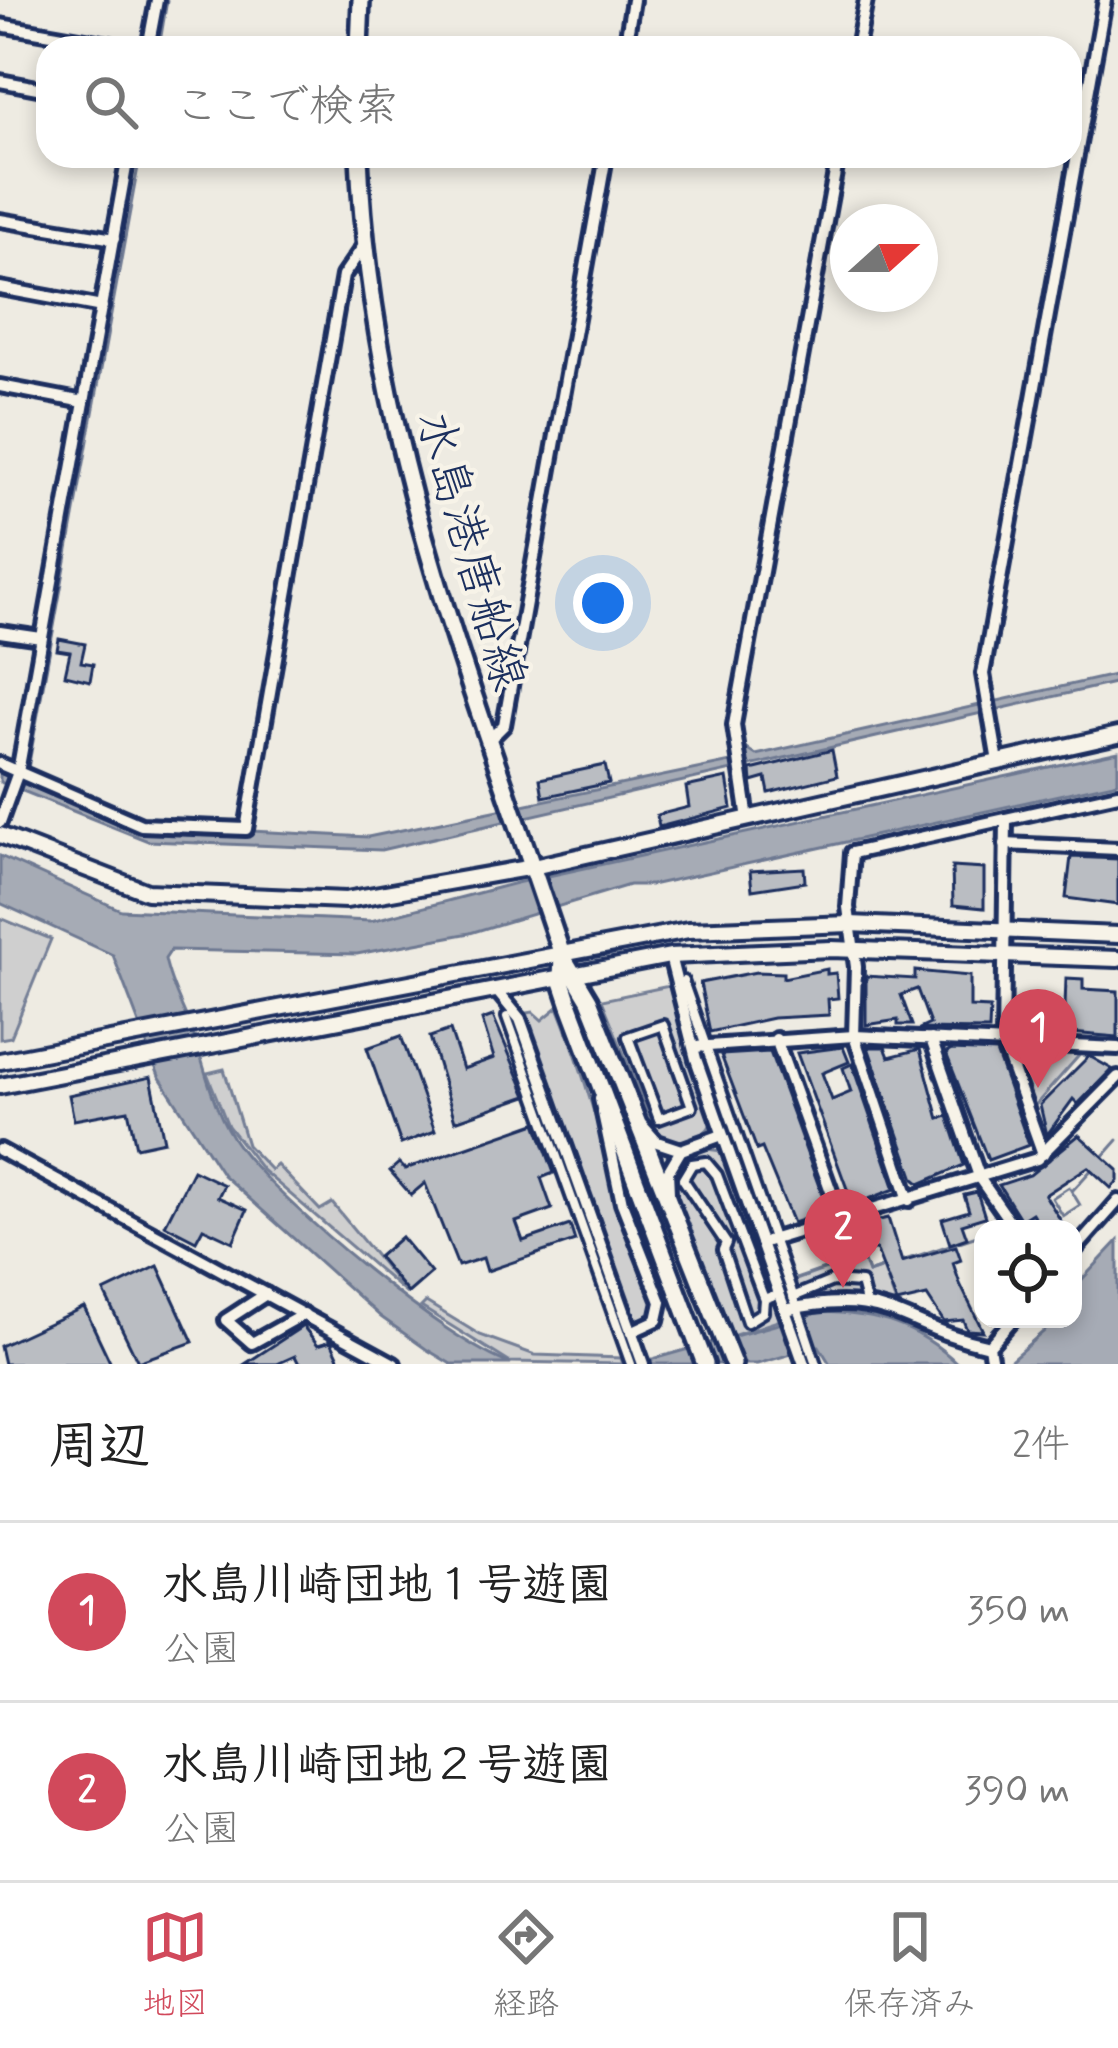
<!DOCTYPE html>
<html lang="ja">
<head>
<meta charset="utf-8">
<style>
	:root { --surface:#fff; --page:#f2f2f2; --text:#222; --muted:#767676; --line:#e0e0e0; --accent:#d1495b }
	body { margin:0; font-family:Mynerve,"Klee One",sans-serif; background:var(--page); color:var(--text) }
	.controls { position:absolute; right:36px; bottom:36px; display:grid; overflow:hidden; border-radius:24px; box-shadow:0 6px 18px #0003 }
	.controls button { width:108px; height:108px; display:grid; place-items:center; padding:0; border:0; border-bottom:3px solid var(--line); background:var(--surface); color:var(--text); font:60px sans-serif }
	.compass { position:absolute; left:830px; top:204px; width:108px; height:108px; border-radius:50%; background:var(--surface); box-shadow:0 6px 18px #0003; rotate:69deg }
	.you { position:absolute; left:603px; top:603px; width:42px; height:42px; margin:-30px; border:9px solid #fff; border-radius:50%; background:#1a73e8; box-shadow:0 0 0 18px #1a73e833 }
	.badge { display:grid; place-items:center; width:78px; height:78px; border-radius:50%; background:var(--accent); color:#fff; font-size:39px; font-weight:700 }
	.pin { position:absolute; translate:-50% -99px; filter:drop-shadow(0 3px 6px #0008) }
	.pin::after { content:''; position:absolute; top:63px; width:42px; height:36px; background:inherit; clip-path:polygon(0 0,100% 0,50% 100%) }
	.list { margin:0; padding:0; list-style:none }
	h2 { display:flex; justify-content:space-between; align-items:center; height:156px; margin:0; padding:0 48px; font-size:51px }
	h2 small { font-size:39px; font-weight:400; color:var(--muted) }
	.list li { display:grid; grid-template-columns:78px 1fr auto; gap:36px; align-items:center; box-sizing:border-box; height:180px; padding:0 48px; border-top:3px solid var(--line) }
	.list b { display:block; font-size:45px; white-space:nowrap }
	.list p { margin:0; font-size:39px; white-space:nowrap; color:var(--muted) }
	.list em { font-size:39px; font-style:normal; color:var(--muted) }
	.icon { flex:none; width:66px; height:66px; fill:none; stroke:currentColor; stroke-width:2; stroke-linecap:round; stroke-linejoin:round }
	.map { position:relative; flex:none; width:1118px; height:1364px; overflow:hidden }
	.search { position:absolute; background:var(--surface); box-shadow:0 6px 18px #0003; left:36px; right:36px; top:36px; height:132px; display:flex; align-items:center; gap:30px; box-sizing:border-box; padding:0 42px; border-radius:36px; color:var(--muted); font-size:45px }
	.sheet { height:516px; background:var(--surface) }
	nav { display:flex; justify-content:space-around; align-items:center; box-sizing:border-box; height:168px; border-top:3px solid var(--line); background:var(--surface); font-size:33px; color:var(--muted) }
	nav a { display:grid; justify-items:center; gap:6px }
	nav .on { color:var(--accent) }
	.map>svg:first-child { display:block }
</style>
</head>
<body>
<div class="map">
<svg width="1118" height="1364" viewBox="0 0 1118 1364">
	<rect width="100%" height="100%" fill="#eeebe2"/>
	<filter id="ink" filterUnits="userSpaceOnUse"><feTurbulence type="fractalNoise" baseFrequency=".00833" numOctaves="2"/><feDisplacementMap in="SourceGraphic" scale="24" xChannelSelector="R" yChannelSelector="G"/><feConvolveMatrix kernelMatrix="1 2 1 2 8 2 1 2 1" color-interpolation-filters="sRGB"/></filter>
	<g filter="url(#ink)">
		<!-- green -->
		<g fill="#cfcfcf" stroke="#757f96" stroke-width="3">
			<polygon points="0,918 51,939 11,1037 0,1039"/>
			<path d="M669,986L711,1124C704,1139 681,1144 665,1139L652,1124L602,1000Z"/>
			<path d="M558,1007C597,1103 615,1204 655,1299V1309L645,1320L633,1317L522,1014L533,1012L542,1020Z"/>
			<polygon points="1015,1048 1083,1051 1032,1109"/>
			<polygon points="224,1069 247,1145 271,1170 277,1165 320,1210 332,1203 407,1294 262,1170 228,1126 207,1073"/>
			<polygon points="707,1149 721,1151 781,1320 732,1336 672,1183 682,1156"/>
			<polygon points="862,1256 868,1273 883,1268 897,1306 854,1296 800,1302 793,1281"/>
			<polygon points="426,1302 480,1335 535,1355 621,1358 623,1364 509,1362 421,1307"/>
		</g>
		<!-- water -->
		<g fill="#a6abb5" stroke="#6e7992" stroke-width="3">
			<polygon points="1118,674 1118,682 381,850 148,841 0,782 0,768 132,825 368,837 731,762 744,747 756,755"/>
			<path d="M1118,752V782L651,885H629L470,933L357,954L171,950L165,959C171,988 185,1010 194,1036C207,1074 214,1114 239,1147C281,1204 445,1341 511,1364H451L426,1349L381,1317L223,1175L159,1076L113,955L0,903V856L121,910L371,921L516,883Z"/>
			<polygon points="1118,1241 1118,1364 1006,1364 1058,1319 1073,1319 1073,1289"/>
			<path d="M821,1312C878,1314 916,1324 958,1364H830L819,1346L757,1364H635Z"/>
		</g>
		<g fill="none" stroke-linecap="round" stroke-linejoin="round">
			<!-- stream -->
			<g stroke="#6e7992" stroke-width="3">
				<polyline points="159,48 167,0"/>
				<polyline points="27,774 140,156"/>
				<polyline points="1103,1157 1118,1140"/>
				<polygon points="1069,1187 1080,1205 1063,1216 1052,1198"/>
				<polyline points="1072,1191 1093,1168"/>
				<polyline points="1017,1224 1032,1215"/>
				<polyline points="996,1229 1006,1225"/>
				<polyline points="899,1262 983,1234"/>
				<polyline points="793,1280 862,1256 868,1273 885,1267"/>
			</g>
		</g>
		<!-- building -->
		<g fill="#babdc2" stroke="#1b2f5e" stroke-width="3">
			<polygon points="59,639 85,644 81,662 93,664 90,681 65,675 70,652 57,650"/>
			<polygon points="832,750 837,776 769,793 766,778 752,782 751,770"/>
			<polygon points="605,765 609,783 543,797 540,779"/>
			<polygon points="727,778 732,808 659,827 657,815 689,807 686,787"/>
			<polygon points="1071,857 1118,859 1118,905 1066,898"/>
			<polygon points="952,867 984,869 984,908 953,905"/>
			<polygon points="804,868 805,882 752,890 750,871"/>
			<polygon points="827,969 827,974 836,973 838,998 828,999 829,1015 773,1018 710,1032 700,983 756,972 783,973 783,978"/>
			<polygon points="915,971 970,976 970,1007 990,1008 989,1030 919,1029 930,1024 917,989 901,995 912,1025 898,1025 898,1020 866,1025 866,976 915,979"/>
			<polygon points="1066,978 1083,979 1083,989 1118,991 1118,1037 1036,1030 1037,1008 1065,1007"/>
			<polygon points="493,1016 527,1096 455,1121 430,1037 450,1030 463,1069 494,1058 482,1020"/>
			<polygon points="401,1036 435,1131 401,1144 367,1048"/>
			<polygon points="843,1047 849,1062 822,1073 832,1100 851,1092 843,1068 852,1064 895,1189 853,1205 797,1053"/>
			<polygon points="868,1047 885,1047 889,1057 920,1049 939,1119 948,1116 964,1165 920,1184 914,1179"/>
			<polygon points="952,1050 996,1052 1029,1145 988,1160 946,1053"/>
			<polygon points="770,1052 828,1211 793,1223 762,1148 757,1150 721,1055"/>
			<polygon points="1089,1056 1112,1069 1078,1104 1073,1099 1047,1135 1040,1105"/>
			<polygon points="151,1077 164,1141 136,1147 128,1110 74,1120 69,1095"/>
			<polygon points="536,1123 554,1173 541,1178 552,1209 516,1222 523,1241 570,1225 575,1241 487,1271 483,1258 458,1266 425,1183 411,1195 390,1171 399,1163 405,1169"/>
			<polygon points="1079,1135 1118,1170 1118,1181 1111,1188 1088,1167 1045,1195 1066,1229 1042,1229 1032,1213 1021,1220 999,1185 1030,1175"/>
			<polygon points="193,1170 224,1185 218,1197 247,1210 233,1242 203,1228 196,1241 165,1225"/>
			<polygon points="977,1192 985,1217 962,1224 967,1238 950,1244 942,1219 969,1211 964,1195"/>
			<polygon points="888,1218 902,1262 956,1246 961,1260 953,1263 960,1284 983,1331 967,1330 963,1320 944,1322 927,1296 897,1303 876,1249 842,1260 833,1231"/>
			<polygon points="401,1237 431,1273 408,1293 378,1257"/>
			<polygon points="158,1266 193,1342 138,1362 104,1292"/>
			<polygon points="84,1307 111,1364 4,1364 0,1346"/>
			<polygon points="303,1326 318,1345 331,1341 342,1364 299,1364 295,1356 277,1364 245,1364"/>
		</g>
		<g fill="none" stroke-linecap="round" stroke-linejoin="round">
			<!-- pedestrian casing -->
			<g stroke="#1b2f5e" stroke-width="16">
				<g id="pedestrian">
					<polyline points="683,981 795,1301"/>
					<polyline points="507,1017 631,1364"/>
					<polygon points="663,1025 692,1107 659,1119 628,1037"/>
					<polyline points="793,1297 832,1281 861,1283 866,1302"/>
					<polyline points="764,1299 763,1312 747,1322 723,1250 726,1243 683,1179 692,1164 706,1162 717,1175 764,1299 772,1296"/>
					<polyline points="799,1313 816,1364"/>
				</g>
			</g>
			<!-- minor casing -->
			<g stroke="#1b2f5e" stroke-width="20">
				<g id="minor">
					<polyline points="0,25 132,48"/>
					<polyline points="148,48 157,0"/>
					<polyline points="625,48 633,0"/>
					<polyline points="857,48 866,0"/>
					<polyline points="0,81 48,90"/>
					<polyline points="0,220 114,239"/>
					<polyline points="0,288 102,307"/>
					<polyline points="0,386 84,402"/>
					<polyline points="0,632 41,638"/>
					<polyline points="489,740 504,725 606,156"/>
					<polyline points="998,762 983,674 1105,0"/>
					<polyline points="0,764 141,825 246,829 343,276 365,244"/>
					<polyline points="748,819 734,725 838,156"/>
					<polyline points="1006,820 1003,1042 1043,1154"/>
					<polyline points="0,822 18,772 128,156"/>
					<polyline points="1005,844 1118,849"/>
					<polyline points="670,956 696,1059 804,1364"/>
					<polyline points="497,991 520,1019 643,1364"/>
					<polyline points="776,1039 841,1219"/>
					<polyline points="931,1039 980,1179 1015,1229"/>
					<polyline points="694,1047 854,1036 1118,1048"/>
					<polyline points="600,1099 622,1203 661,1302 657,1320 631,1332"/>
					<polyline points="642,1125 657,1142 681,1150 668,1172 669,1193"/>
					<polyline points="0,1150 394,1364"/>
					<polyline points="681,1150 722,1135"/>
					<polyline points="909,1200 854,1036 856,967 848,907 852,853 1118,794"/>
					<polyline points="761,1243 1037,1159 1118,1077"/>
					<polyline points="1073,1252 1118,1201"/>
					<polyline points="266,1294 226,1320 252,1343 304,1314"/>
					<path d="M785,1310C891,1287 898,1326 989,1346"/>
					<polyline points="992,1364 989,1346 1013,1319"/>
				</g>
			</g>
			<!-- tertiary casing -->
			<g stroke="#1b2f5e" stroke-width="22">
				<g id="tertiary">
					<polyline points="0,835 147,892 346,900 533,867 1118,735"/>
					<polyline points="0,1061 688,930 850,924 1118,935"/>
					<polyline points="0,1086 670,956 831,949 1118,959"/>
				</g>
			</g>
			<!-- secondary casing -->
			<g stroke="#1b2f5e" stroke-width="24">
				<g id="secondary">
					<polyline points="359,48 361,0"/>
					<path d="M359,156C371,444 473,686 562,955L589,1000L733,1364"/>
					<polyline points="562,955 561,979 569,1003 705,1364"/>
				</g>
			</g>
			<!-- pedestrian -->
			<use href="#pedestrian" stroke="#f7f3e8" stroke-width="8"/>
			<!-- minor -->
			<use href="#minor" stroke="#f7f3e8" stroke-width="10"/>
			<!-- tertiary -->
			<use href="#tertiary" stroke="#f7f3e8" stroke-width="14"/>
			<!-- secondary -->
			<use href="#secondary" stroke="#f7f3e8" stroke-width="15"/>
		</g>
	</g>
	<g text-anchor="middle" stroke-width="9" stroke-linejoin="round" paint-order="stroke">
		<!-- street labels -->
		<g font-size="48" fill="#1b2f5e" stroke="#f7f3e8">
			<text transform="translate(473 550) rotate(74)" y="17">水島港唐船線</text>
		</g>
	</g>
</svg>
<div class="controls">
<button><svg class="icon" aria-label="locate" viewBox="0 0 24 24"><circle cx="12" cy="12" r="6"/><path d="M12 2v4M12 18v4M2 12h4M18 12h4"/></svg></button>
</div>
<svg class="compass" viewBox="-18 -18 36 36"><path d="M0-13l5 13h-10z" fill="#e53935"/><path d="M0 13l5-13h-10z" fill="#767676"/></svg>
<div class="you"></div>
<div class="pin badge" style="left:1038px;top:1088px">1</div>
<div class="pin badge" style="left:843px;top:1288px">2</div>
<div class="search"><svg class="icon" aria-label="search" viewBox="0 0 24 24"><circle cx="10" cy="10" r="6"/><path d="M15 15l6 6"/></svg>ここで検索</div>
</div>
<section class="sheet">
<h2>周辺<small>2件</small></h2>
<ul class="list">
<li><span class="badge">1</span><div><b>水島川崎団地１号遊園</b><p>公園</p></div><em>350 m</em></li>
<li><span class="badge">2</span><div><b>水島川崎団地２号遊園</b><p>公園</p></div><em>390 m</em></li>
</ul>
</section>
<nav>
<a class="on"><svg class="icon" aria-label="map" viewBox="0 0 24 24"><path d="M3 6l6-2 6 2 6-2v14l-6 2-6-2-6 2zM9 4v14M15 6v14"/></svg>地図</a>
<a><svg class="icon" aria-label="directions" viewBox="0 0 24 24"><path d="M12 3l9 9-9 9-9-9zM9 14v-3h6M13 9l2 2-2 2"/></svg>経路</a>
<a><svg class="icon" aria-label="saved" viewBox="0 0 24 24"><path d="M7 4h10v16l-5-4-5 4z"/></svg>保存済み</a>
</nav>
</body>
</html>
